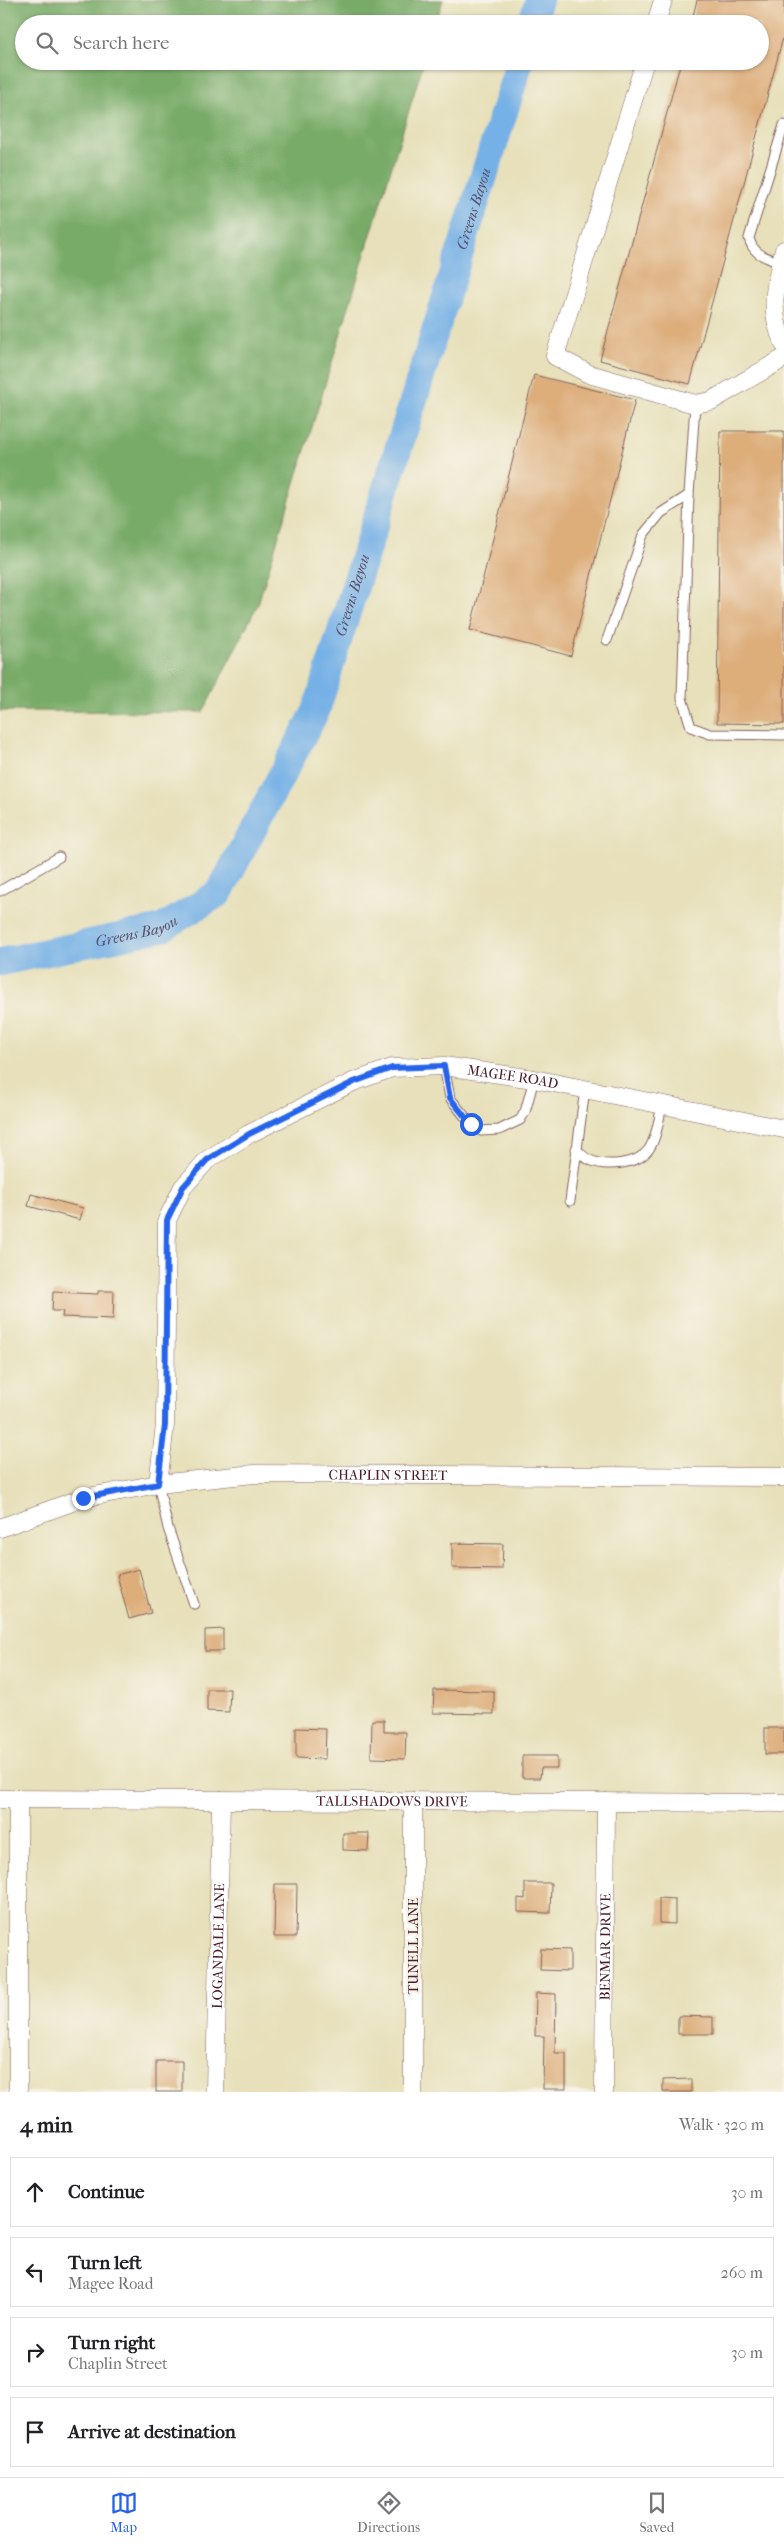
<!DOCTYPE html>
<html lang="en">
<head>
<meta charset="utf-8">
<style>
	:root { --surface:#fff; --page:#f6f6f6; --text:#202124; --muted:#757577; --line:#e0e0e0; --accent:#2563eb }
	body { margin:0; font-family:"IM FELL French Canon",serif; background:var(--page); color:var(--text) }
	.stop { position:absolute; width:15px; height:15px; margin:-11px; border:4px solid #2563eb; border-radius:50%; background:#fff }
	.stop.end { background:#2563eb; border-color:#fff; box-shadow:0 1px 5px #0008 }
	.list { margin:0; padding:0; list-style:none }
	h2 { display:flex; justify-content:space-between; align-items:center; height:65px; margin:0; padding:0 20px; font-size:21px }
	h2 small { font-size:16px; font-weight:400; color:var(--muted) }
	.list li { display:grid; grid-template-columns:32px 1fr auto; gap:15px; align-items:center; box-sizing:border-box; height:70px; margin:0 10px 10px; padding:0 10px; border:1px solid var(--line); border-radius:0px }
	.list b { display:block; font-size:19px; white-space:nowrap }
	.list p { margin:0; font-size:16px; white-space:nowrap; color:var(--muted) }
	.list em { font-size:16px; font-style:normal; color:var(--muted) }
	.icon { flex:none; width:28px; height:28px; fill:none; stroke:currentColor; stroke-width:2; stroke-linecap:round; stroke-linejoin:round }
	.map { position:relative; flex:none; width:784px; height:2092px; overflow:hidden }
	.search { position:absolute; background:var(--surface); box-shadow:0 1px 4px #0004; left:15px; right:15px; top:15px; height:55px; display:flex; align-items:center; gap:12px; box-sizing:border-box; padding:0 18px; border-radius:28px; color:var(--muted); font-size:19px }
	.sheet { height:385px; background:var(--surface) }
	nav { display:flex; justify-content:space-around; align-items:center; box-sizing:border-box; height:70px; border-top:1px solid var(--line); background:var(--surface); font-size:14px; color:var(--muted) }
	nav a { display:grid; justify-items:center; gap:2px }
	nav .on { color:var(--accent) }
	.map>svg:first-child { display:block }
</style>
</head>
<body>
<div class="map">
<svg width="784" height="2092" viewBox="0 0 784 2092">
	<rect width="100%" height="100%" fill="#f7f3e8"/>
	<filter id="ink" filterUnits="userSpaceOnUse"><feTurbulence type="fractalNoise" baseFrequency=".02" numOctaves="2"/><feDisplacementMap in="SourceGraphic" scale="10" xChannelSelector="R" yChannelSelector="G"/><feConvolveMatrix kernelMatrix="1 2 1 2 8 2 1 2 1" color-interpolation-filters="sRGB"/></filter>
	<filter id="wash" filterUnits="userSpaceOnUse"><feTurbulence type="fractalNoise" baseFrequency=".0096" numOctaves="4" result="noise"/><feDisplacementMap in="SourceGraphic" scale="20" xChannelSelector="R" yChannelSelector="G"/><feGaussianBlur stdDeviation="1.12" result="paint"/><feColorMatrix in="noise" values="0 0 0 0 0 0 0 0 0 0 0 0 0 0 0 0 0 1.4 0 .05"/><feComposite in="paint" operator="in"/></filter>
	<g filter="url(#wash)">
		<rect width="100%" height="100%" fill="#e7e0ba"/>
		<!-- forest -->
		<polygon fill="#78ab67" stroke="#616549" points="0,0 443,0 435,24 24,24 24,61 424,61 258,604 203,712 0,711"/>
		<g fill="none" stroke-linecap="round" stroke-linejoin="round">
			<!-- river -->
			<g stroke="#75b0e6" stroke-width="28">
				<polyline points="531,24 539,0"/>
				<path id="s1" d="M0,962L162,928L219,893L316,711L520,61"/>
			</g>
		</g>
		<g id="blocks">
			<!-- building -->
			<g fill="#ddad7a">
				<polygon points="697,0 784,0 784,34 690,384 600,360 681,61 760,61 760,24 691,24"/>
				<polygon points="534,375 635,400 571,656 470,630"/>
				<polygon points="720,431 784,431 784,724 717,723"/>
				<polygon points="31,1194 83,1208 80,1220 28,1206"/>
				<polygon points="98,1291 114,1291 113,1319 62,1317 63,1311 52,1311 53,1292 98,1294"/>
				<polygon points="452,1543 503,1544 502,1569 452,1568"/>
				<polygon points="139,1569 151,1613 129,1619 117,1575"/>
				<polygon points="223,1629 223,1651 205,1651 205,1630"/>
				<polygon points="207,1689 230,1689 229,1712 207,1711"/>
				<polygon points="434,1690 494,1691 494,1714 433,1713"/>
				<polygon points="372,1720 384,1720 384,1732 406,1732 405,1759 371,1758"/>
				<polygon points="296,1728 326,1729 325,1759 296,1758"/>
				<rect x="765" y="1728" width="19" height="26"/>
				<polygon points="522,1756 557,1756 557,1768 541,1768 540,1778 522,1778"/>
				<polygon points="343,1833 369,1833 368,1851 343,1850"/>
				<polygon points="525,1883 551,1883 550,1913 518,1912 518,1898 525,1899"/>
				<polygon points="275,1884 297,1884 296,1937 274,1937"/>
				<polygon points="659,1898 675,1899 675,1924 659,1923"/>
				<polygon points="541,1949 570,1950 570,1971 540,1970"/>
				<polygon points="536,1993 556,1994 555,2053 566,2053 566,2089 543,2089 544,2036 535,2036"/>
				<polygon points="678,2016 713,2017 713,2034 678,2034"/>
				<rect x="156" y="2061" width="26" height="31"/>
				<polygon points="691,2079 691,2092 663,2092 663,2080"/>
			</g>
		</g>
	</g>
	<g filter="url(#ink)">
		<use href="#blocks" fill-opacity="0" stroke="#81635d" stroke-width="1"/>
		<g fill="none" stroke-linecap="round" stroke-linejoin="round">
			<!-- service casing -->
			<g stroke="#81635d" stroke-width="11">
				<g id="service">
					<path d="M780,263C766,257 753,255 749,238L784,125"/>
					<polyline points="695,404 689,495 682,698 691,727 710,734 784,735"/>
					<polyline points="607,640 643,535 661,513 689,495"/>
					<polyline points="0,891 59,857"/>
					<polyline points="444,1066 450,1098 471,1124 481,1131 499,1130 520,1120 525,1112 534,1079"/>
					<path d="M576,1149C580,1152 583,1157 588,1159C604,1168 638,1165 649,1149C657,1137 659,1118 662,1105"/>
					<polyline points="570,1201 585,1089"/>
					<polyline points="158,1484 168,1528 194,1604"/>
				</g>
			</g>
			<!-- minor casing -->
			<g stroke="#81635d" stroke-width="19">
				<g id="minor">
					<polyline points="656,24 663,0"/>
					<polyline points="645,61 555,356 589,374 695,404 711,401 784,358"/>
					<path d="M784,250C775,285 768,310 784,344"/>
					<path id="s2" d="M158,1484L165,1425L167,1220L183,1187L207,1160L249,1134L353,1082L392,1068L444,1066L534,1079L784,1129"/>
					<path id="s3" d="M0,1528L83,1498L158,1484L254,1474L784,1477"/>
					<path id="s4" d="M0,1799L784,1803"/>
					<polyline points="18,2092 18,1799"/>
					<path id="s5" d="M215,2092L221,1800"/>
					<polyline points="413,2092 413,1801"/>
					<path id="s6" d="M604,2092L606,1802"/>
				</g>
			</g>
			<!-- service -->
			<use href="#service" stroke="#fff" stroke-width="9"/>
			<!-- minor -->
			<use href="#minor" stroke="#fff" stroke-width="18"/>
		</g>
	</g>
	<g fill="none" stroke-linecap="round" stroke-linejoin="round" filter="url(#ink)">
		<!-- route -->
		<polyline stroke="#2563eb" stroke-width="6" points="83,1498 158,1484 165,1425 167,1220 183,1187 207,1160 249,1134 354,1082 392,1068 444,1066 450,1098 471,1124"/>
	</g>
	<g text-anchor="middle" stroke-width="4.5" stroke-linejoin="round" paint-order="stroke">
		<!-- street labels -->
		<g font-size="14" fill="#4a1f2b" stroke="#f7f3e8">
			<text dy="5" stroke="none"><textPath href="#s2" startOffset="666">MAGEE ROAD</textPath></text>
			<text dy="5" stroke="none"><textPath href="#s3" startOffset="395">CHAPLIN STREET</textPath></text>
			<text dy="5" stroke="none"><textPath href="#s4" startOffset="392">TALLSHADOWS DRIVE</textPath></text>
			<text dy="5" stroke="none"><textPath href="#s5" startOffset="146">LOGANDALE LANE</textPath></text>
			<text transform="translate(413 1946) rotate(-90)" y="5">TUNELL LANE</text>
			<text dy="5" stroke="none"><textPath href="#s6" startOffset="145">BENMAR DRIVE</textPath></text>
		</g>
		<!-- water labels -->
		<g font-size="15" font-style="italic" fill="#59526c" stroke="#f7f3e8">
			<text dy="5" stroke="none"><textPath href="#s1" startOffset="965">Greens Bayou</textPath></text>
			<text dy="5" stroke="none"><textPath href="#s1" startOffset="560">Greens Bayou</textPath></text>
			<text dy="5" stroke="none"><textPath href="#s1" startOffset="140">Greens Bayou</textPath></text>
		</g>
	</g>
</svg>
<div class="stop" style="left:471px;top:1124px"></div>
<div class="stop end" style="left:83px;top:1498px"></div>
<div class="search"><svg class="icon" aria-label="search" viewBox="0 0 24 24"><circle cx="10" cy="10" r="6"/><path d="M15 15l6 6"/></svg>Search here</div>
</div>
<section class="sheet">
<h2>4 min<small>Walk · 320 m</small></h2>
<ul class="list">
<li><svg class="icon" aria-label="ahead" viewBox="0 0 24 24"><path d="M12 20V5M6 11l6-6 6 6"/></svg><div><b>Continue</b></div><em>30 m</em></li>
<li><svg class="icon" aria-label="left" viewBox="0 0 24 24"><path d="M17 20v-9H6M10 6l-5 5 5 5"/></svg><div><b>Turn left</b><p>Magee Road</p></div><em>260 m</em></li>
<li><svg class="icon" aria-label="right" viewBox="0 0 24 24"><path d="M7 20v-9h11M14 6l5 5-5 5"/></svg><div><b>Turn right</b><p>Chaplin Street</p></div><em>30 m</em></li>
<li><svg class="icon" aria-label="arrive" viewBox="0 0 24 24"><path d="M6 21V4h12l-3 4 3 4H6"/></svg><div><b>Arrive at destination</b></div></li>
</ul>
</section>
<nav>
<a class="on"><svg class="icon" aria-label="map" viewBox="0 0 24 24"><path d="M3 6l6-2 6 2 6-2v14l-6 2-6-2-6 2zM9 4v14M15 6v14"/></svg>Map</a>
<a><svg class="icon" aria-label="directions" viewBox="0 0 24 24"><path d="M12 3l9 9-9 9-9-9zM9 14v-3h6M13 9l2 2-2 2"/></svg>Directions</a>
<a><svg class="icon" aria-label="saved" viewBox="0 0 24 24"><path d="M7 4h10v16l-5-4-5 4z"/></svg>Saved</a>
</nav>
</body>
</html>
